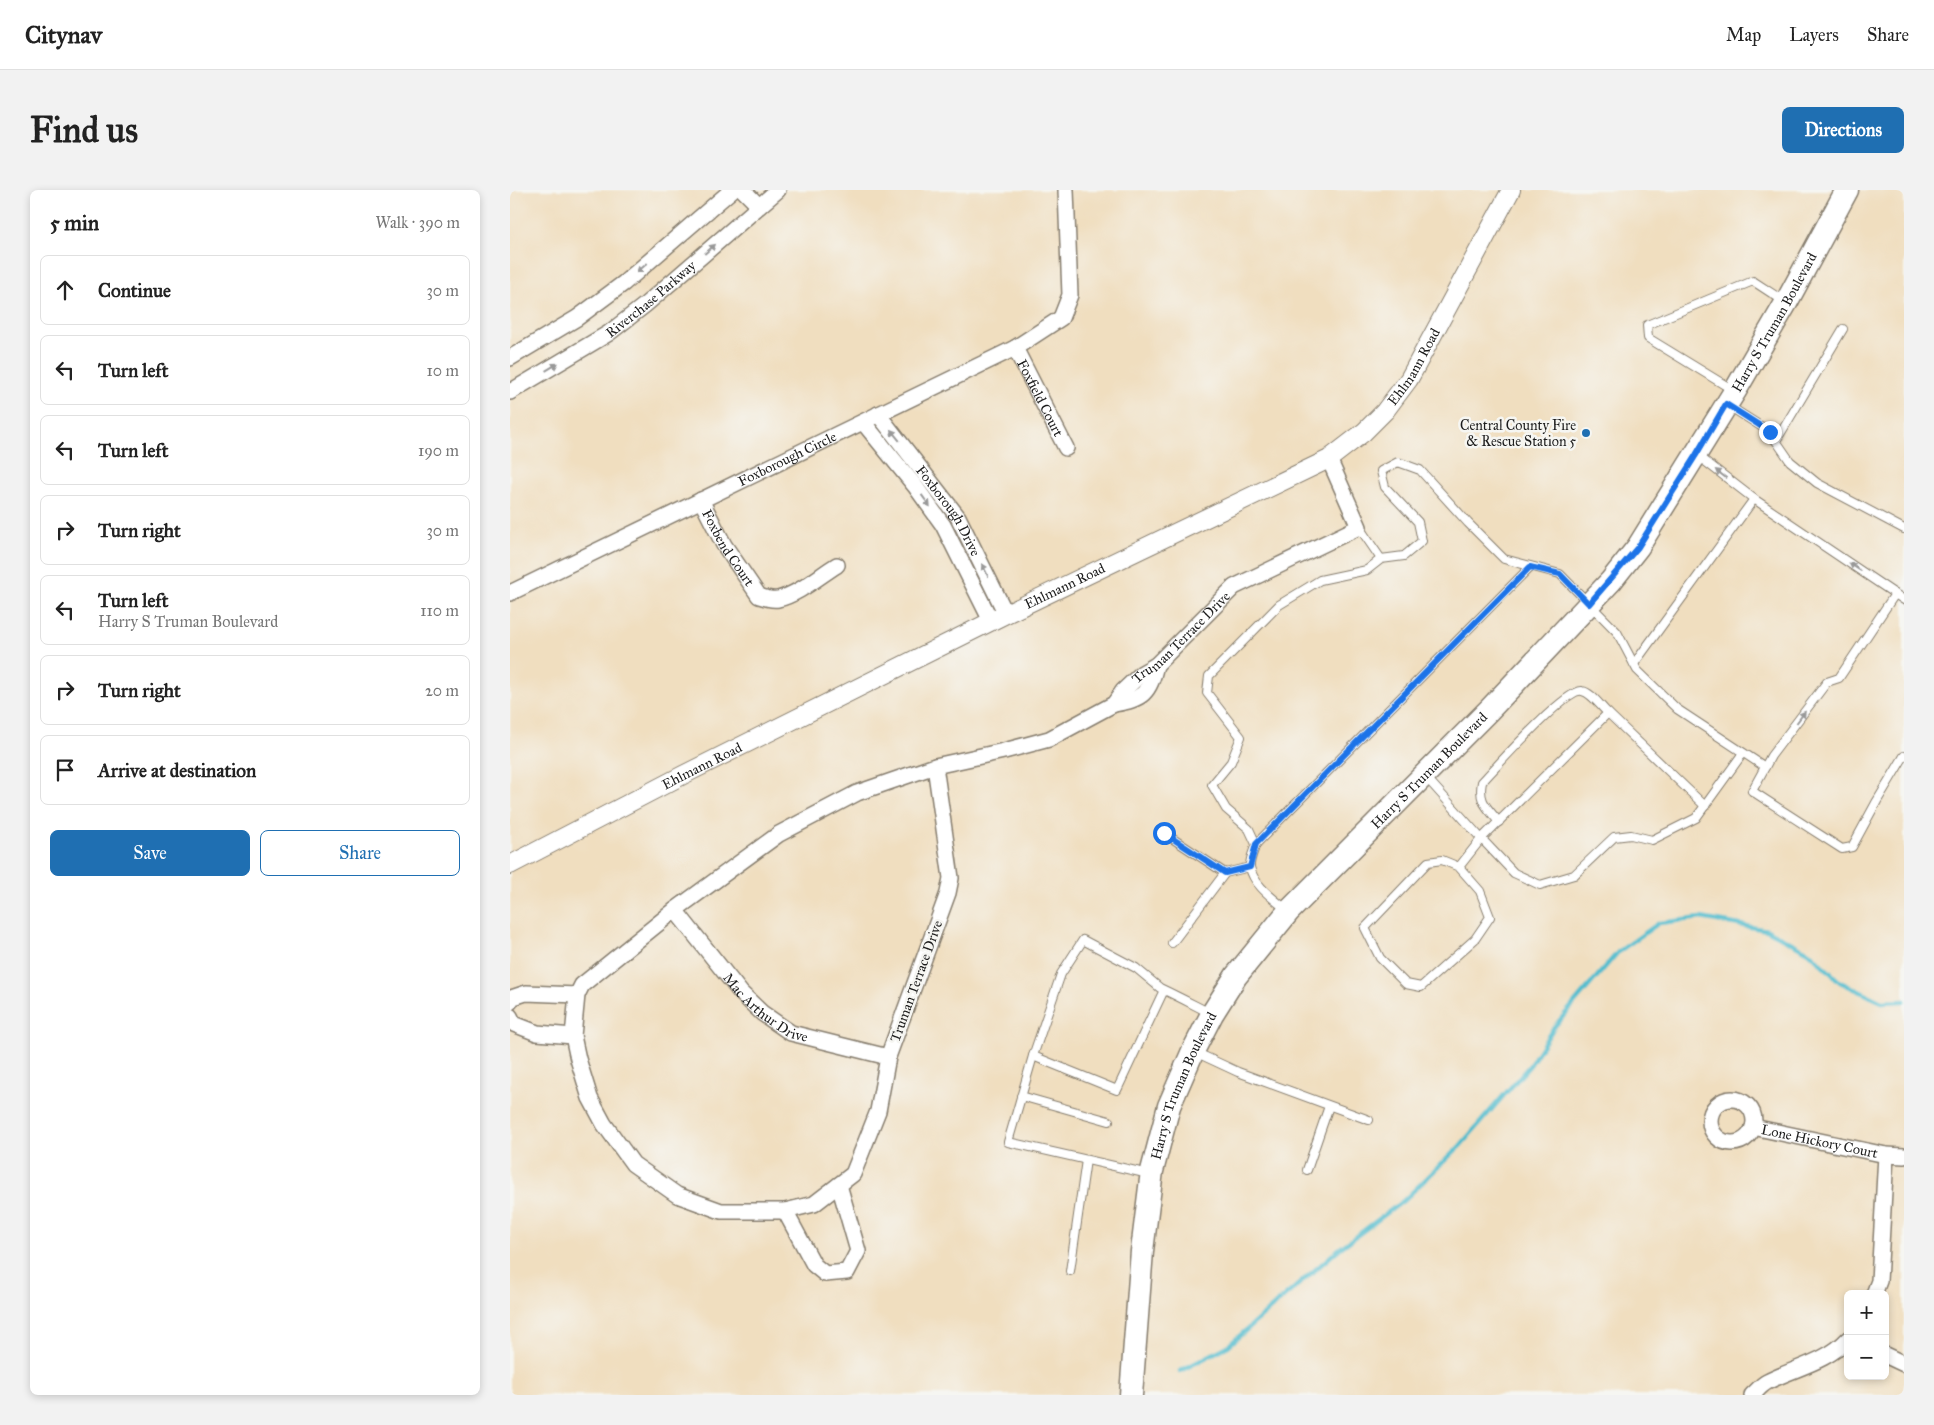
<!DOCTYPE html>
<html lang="en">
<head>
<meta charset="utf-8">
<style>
	:root { --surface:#fff; --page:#f2f2f2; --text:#222; --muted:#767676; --line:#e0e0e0; --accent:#1f6fb2 }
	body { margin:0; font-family:"IM FELL Great Primer",serif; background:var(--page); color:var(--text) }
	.controls { position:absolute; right:15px; bottom:15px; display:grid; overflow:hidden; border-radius:8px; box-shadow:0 2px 8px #0003 }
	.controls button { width:45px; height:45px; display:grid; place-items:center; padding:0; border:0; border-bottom:1px solid var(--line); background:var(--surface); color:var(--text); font:25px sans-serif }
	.stop { position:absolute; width:15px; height:15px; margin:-11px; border:4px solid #1a73e8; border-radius:50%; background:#fff }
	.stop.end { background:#1a73e8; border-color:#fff; box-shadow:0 1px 5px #0008 }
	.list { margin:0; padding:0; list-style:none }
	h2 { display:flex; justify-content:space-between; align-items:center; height:65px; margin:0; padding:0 20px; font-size:21px }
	h2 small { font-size:16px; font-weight:400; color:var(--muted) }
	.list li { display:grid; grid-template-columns:32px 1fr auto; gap:15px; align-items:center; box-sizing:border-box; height:70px; margin:0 10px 10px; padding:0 10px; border:1px solid var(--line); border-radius:8px }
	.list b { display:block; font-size:19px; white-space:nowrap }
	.list p { margin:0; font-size:16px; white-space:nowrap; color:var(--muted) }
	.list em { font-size:16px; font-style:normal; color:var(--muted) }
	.actions { display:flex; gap:10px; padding:15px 20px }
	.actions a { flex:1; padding:11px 0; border:1px solid var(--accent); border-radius:8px; text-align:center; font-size:18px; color:var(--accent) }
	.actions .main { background:var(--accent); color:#fff }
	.icon { flex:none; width:28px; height:28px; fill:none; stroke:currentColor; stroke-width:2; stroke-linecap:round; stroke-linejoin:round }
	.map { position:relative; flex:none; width:1394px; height:1205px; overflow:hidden; border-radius:8px }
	header { display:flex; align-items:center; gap:30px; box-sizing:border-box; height:70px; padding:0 25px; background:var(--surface); border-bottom:1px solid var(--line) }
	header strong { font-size:24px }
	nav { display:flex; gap:28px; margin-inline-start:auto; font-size:18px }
	.intro { display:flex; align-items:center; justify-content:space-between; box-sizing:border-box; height:120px; padding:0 30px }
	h1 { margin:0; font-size:35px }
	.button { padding:12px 22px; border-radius:8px; background:var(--accent); color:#fff; font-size:18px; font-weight:700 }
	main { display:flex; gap:30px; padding:0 30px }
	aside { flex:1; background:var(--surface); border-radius:8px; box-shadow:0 2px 8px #0003 }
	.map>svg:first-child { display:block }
</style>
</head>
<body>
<header>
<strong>Citynav</strong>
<nav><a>Map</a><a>Layers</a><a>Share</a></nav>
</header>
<div class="intro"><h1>Find us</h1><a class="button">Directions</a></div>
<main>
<aside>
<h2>5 min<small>Walk · 390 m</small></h2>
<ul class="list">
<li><svg class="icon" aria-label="ahead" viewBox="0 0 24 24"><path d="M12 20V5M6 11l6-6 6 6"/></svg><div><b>Continue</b></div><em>30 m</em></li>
<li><svg class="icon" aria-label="left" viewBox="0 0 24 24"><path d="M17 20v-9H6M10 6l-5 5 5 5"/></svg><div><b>Turn left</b></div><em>10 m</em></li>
<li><svg class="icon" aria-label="left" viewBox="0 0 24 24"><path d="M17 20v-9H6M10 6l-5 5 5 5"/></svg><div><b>Turn left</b></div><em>190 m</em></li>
<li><svg class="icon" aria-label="right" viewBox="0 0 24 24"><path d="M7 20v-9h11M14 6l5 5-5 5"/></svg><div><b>Turn right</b></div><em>30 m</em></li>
<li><svg class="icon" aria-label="left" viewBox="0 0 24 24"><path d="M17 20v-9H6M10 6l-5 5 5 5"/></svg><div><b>Turn left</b><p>Harry S Truman Boulevard</p></div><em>110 m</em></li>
<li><svg class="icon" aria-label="right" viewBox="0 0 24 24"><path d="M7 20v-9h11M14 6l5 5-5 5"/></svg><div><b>Turn right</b></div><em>20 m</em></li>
<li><svg class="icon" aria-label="arrive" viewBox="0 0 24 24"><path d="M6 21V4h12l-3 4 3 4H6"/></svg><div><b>Arrive at destination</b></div></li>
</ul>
<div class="actions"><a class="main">Save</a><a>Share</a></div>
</aside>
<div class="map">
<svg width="1394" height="1205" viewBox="0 0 1394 1205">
	<rect width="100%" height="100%" fill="#f6f6f2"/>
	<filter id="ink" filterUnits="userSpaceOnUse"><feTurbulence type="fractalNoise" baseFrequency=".02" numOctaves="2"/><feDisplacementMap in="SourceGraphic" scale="10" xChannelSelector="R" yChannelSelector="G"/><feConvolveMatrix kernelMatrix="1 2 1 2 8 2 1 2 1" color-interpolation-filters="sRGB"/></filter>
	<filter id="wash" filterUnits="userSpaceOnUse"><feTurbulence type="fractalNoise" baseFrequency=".0096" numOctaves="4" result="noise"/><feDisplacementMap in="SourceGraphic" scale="20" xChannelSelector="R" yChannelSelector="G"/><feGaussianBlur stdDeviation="1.12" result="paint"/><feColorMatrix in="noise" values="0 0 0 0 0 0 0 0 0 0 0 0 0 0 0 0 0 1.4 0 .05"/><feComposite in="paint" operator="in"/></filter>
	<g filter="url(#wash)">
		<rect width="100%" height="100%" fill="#f0debf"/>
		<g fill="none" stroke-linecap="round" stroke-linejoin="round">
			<!-- stream -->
			<polyline stroke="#51bccd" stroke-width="4.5" points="670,1181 718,1156 829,1059 893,1011 950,956 1020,875 1044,837 1108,762 1149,733 1191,728 1257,740 1299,762 1330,792 1372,812 1394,811"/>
		</g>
	</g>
	<g filter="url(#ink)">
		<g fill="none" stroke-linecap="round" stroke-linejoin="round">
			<!-- service casing -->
			<g stroke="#867d6e" stroke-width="10">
				<g id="service">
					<polyline points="1223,200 1138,148 1137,135 1243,91 1275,112"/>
					<polyline points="1219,216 1260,242 1280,271 1307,293 1394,339"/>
					<polyline points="1266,251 1333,139"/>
					<polyline points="1187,265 1244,309 1394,410"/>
					<polyline points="849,337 871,369"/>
					<polyline points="1385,404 1329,488 1317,492 1261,566 1242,601 1332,659 1342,657 1367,611 1394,566"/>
					<polyline points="1124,474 1244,309"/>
					<polyline points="915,586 968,645 1004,683 1030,695 1064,685 1104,647 1121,645 1142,650 1186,628 1233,563"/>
					<path d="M989,632C977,617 968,612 972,592C986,577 1057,498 1072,501C1081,502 1091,517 1098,523"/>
					<polyline points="654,643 715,683"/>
					<polyline points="746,654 1020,377"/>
					<polyline points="949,677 970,701 980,727 965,749 911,797 896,794 870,768 855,738 918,672 932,670 949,677 971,649 1098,523 1195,616"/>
					<path d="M777,720C764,709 743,695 740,677C739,671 744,660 746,654L739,639L716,619L702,595L721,572L731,547L697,503L699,486L769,415L810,390L857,380L871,369L894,366L912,351L908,332L875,297L871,281L888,272L910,280L958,333L994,369L1050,384L1107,442L1127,480L1167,519L1255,577"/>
					<polyline points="662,753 715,683 740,677"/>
					<path d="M654,800L607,900L523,866L551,784L573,750L626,778L650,798C667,806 684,815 700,823"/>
					<polyline points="685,862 728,882 859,930"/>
					<polyline points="523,866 498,952 639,984"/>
					<polyline points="511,906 599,931"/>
					<polyline points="797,980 819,916"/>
					<polyline points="560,1081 576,970"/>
				</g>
			</g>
			<!-- minor casing -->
			<g stroke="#867d6e" stroke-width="18">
				<g id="minor">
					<polyline points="233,0 249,16"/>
					<path id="s1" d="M505,158L556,258"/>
					<polyline points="0,168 67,128 114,93 222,0"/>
					<path id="s2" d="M0,202L99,143L135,115L268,0"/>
					<path id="s3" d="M368,224L448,327L496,424"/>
					<polyline points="353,232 405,296 433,335 481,431"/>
					<path id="s4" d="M191,310L214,355L249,406C255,408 262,410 268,409C289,404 309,386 327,375"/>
					<path id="s5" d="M0,403L505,158L551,128L560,105L556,0"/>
					<path d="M604,514C633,509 639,504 646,475"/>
					<polygon points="425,576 441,688 438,703 378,867 368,921 343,984 304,1014 275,1021 211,1021 167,1005 123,974 94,934 80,908 68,869 63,846 67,805 72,795 165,720 269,644 347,603"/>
					<path id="s6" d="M425,576L494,561L539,549L604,514L613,501L632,483L646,475L724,397L849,337L819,269"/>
					<path id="s7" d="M165,720L231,803L252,823L281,843L378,867"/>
					<polyline points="0,812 1,808 16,803 67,805"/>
					<polyline points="0,826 4,834 27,843 63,846"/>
					<circle cx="1222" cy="931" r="22"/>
					<path id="s8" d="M1243,937L1376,965L1394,966"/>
					<polyline points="275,1021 304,1075 315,1084 337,1082 348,1061 329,995"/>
					<polyline points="1364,1104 1369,1091 1376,965"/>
					<polyline points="1375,1165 1394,1174"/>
					<path d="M1242,1205C1247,1201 1251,1195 1257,1192C1284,1178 1317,1172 1338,1149"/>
				</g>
			</g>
			<!-- tertiary casing -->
			<g stroke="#867d6e" stroke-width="20">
				<g id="tertiary">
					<path id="s9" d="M0,675L173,585L496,424L819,269L854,242L875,221L899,189L1001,0"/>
				</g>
			</g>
			<!-- primary casing -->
			<g stroke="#867d6e" stroke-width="25">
				<g id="primary">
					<path id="s10" d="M621,1205L632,1061L642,981L659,916L683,861L702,824L726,786L778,722L979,520L1101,391L1128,357L1225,201L1276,113L1337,0"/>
				</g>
			</g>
			<!-- service -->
			<use href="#service" stroke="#fff" stroke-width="8"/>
			<!-- minor -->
			<use href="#minor" stroke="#fff" stroke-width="15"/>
			<!-- tertiary -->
			<use href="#tertiary" stroke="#fff" stroke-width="18"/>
			<!-- primary -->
			<use href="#primary" stroke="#fff" stroke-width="22"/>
		</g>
		<!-- one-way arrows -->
		<defs><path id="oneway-solid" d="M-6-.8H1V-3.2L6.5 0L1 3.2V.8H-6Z" transform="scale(1.25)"/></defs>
		<g fill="#999">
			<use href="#oneway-solid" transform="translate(200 59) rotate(-41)"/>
			<use href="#oneway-solid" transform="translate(132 78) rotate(139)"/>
			<use href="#oneway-solid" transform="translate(42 177) rotate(-31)"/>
			<use href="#oneway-solid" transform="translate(385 245) rotate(-129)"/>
			<use href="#oneway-solid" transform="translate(1211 284) rotate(-142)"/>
			<use href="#oneway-solid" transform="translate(416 311) rotate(54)"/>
			<use href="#oneway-solid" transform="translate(1345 377) rotate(-146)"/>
			<use href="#oneway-solid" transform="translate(475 380) rotate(-116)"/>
			<use href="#oneway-solid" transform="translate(1291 527) rotate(-53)"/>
		</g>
	</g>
	<g fill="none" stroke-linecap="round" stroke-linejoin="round" filter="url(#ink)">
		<!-- route -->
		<polyline stroke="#1a73e8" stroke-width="6" points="654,643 715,683 740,677 746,654 1020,377 1050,384 1079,414 1128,357 1186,265 1216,214 1260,242"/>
	</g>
	<!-- markers -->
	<circle fill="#1f6fb2" stroke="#f6f6f2" stroke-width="2" cx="1076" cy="243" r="5"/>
	<g text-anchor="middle" stroke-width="5" stroke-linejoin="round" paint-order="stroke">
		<!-- street labels -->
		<g font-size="14" fill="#1c1c1c" stroke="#f6f6f2">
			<text dy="5" stroke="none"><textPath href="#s2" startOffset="169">Riverchase Parkway</textPath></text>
			<text dy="5" stroke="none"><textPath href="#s10" startOffset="1290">Harry S Truman Boulevard</textPath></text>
			<text dy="5" stroke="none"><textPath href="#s9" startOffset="1041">Ehlmann Road</textPath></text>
			<text dy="5" stroke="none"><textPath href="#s1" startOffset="56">Foxfield Court</textPath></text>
			<text dy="5" stroke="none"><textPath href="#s5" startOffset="308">Foxborough Circle</textPath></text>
			<text dy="5" stroke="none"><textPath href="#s3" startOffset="120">Foxborough Drive</textPath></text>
			<text dy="5" stroke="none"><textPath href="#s4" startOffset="55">Foxbend Court</textPath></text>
			<text dy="5" stroke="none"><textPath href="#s9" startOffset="621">Ehlmann Road</textPath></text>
			<text dy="5" stroke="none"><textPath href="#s6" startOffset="286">Truman Terrace Drive</textPath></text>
			<text dy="5" stroke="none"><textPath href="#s9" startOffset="216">Ehlmann Road</textPath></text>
			<text dy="5" stroke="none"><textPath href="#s10" startOffset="721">Harry S Truman Boulevard</textPath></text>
			<text transform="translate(406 791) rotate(-70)" y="5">Truman Terrace Drive</text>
			<text dy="5" stroke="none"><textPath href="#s7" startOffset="135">Mac Arthur Drive</textPath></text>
			<text dy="5" stroke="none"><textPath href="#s10" startOffset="316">Harry S Truman Boulevard</textPath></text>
			<text dy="5" stroke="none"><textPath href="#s8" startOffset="68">Lone Hickory Court</textPath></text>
		</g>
		<!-- poi labels -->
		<g font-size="14" fill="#1c1c1c" stroke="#f6f6f2" text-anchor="end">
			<text x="1066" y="240">Central County Fire<tspan x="1066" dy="16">&amp; Rescue Station 5</tspan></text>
		</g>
	</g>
</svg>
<div class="controls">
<button>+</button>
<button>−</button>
</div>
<div class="stop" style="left:654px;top:643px"></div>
<div class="stop end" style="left:1260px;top:242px"></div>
</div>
</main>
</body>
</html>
